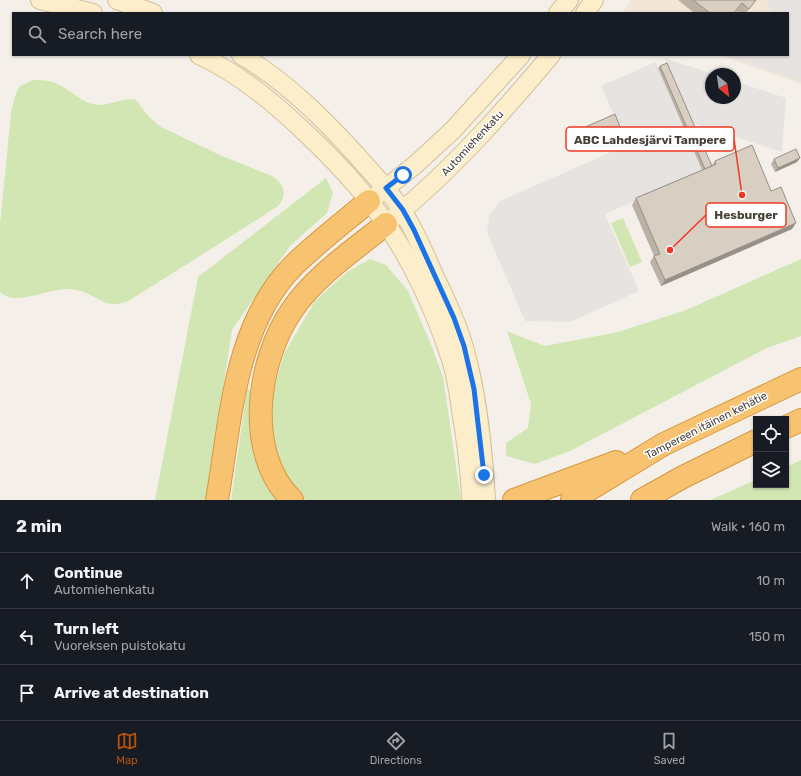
<!DOCTYPE html>
<html lang="en">
<head>
<meta charset="utf-8">
<style>
	:root { --surface:#171b24; --page:#242831; --text:#f1f3f6; --muted:#9ea1a6; --line:#363941; --accent:#b45309 }
	body { margin:0; font-family:Rubik,sans-serif; background:var(--page); color:var(--text) }
	.controls { position:absolute; right:12px; bottom:12px; display:grid; overflow:hidden; border-radius:0px; box-shadow:0 1px 3px #0004 }
	.controls button { width:36px; height:36px; display:grid; place-items:center; padding:0; border:0; border-bottom:1px solid var(--line); background:var(--surface); color:var(--text); font:20px sans-serif }
	.compass { position:absolute; left:705px; top:68px; width:36px; height:36px; border-radius:50%; background:var(--surface); box-shadow:0 1px 3px #0004; rotate:151deg }
	.stop { position:absolute; width:12px; height:12px; margin:-9px; border:3px solid #1a73e8; border-radius:50%; background:#fff }
	.stop.end { background:#1a73e8; border-color:#fff; box-shadow:0 1px 4px #0008 }
	.list { margin:0; padding:0; list-style:none }
	h2 { display:flex; justify-content:space-between; align-items:center; height:52px; margin:0; padding:0 16px; font-size:17px }
	h2 small { font-size:13px; font-weight:400; color:var(--muted) }
	.list li { display:grid; grid-template-columns:26px 1fr auto; gap:12px; align-items:center; box-sizing:border-box; height:56px; padding:0 16px; border-top:1px solid var(--line) }
	.list b { display:block; font-size:15px; white-space:nowrap }
	.list p { margin:0; font-size:13px; white-space:nowrap; color:var(--muted) }
	.list em { font-size:13px; font-style:normal; color:var(--muted) }
	.icon { flex:none; width:22px; height:22px; fill:none; stroke:currentColor; stroke-width:2; stroke-linecap:round; stroke-linejoin:round }
	.map { position:relative; flex:none; width:801px; height:500px; overflow:hidden }
	.search { position:absolute; background:var(--surface); box-shadow:0 1px 3px #0004; left:12px; right:12px; top:12px; height:44px; display:flex; align-items:center; gap:10px; box-sizing:border-box; padding:0 14px; border-radius:0px; color:var(--muted); font-size:15px }
	.sheet { height:220px; background:var(--surface) }
	nav { display:flex; justify-content:space-around; align-items:center; box-sizing:border-box; height:56px; border-top:1px solid var(--line); background:var(--surface); font-size:11px; color:var(--muted) }
	nav a { display:grid; justify-items:center; gap:2px }
	nav .on { color:var(--accent) }
	.map>svg:first-child { display:block }
</style>
</head>
<body>
<div class="map">
<svg width="801" height="500" viewBox="0 0 801 500">
	<rect width="100%" height="100%" fill="#f4f0e9"/>
	<!-- commercial -->
	<polygon fill="#f4e6d6" points="631,0 801,0 801,84 719,55 788,55 788,13 621,13"/>
	<!-- green -->
	<g fill="#d2e6b4">
		<path d="M33,80C41,80 48,80 55,83C69,88 79,101 93,104C108,108 122,96 136,100L149,117L161,127L222,156L272,176C284,184 288,194 278,206L222,242L130,300C125,302 119,305 112,304C107,304 102,301 98,299C88,293 78,289 66,289C47,289 15,307 0,292V225L11,112L16,93L20,86Z"/>
		<polygon points="326,178 333,193 327,213 290,246 232,330 206,500 155,500 198,277"/>
		<polygon points="623,218 642,262 630,267 611,223"/>
		<polygon points="370,259 386,265 408,291 432,347 443,377 461,500 306,500 297,493 282,470 270,435 270,402 284,354 315,301 347,272"/>
		<polygon points="801,259 801,336 767,348 570,451 535,464 506,456 506,443 528,428 531,404 507,331 545,346 618,332 686,310"/>
		<polygon points="247,389 253,391 260,469 276,500 231,500"/>
		<polygon points="801,460 801,500 710,500 756,480 756,485 786,485 786,467"/>
	</g>
	<!-- parking -->
	<g fill="#e6e3e1">
		<polygon points="766,0 801,0 801,82 727,56 788,55 788,13 772,13"/>
		<polygon points="664,58 713,74 711,74 711,98 735,98 735,81 786,98 782,152 692,123"/>
		<polygon points="656,62 703,173 605,214 639,291 570,322 525,321 487,233 489,216 500,201 627,145 601,86"/>
	</g>
	<g fill="none" stroke-linecap="round" stroke-linejoin="round">
		<!-- secondary casing -->
		<g stroke="#d2c09a" stroke-width="20">
			<g id="secondary">
				<polyline points="40,0 93,13"/>
				<polyline points="117,0 153,13"/>
				<polyline points="558,13 569,0"/>
				<polyline points="585,13 594,0"/>
				<path d="M199,55C242,75 279,107 313,140C339,165 365,193 386,224C412,261 435,311 449,354C456,372 458,391 461,410C466,440 470,470 471,500"/>
				<path d="M241,55C289,83 330,125 367,167C380,181 393,196 403,212C416,232 425,255 435,277C446,300 457,323 464,347C478,396 483,449 486,500"/>
				<polyline points="377,195 415,165 453,130 521,55"/>
				<path d="M393,218C452,170 502,113 551,55"/>
			</g>
		</g>
		<!-- highway casing -->
		<g stroke="#d79740" stroke-width="24">
			<g id="highway">
				<polyline points="786,427 801,420"/>
				<path d="M217,500C231,420 234,324 295,264C318,242 344,222 369,201"/>
				<path d="M292,500C244,453 257,361 292,310C316,275 354,250 386,224"/>
				<polyline points="514,500 616,462"/>
				<polyline points="572,500 664,444 801,379"/>
				<polyline points="642,500 683,477 756,441"/>
			</g>
		</g>
		<!-- secondary -->
		<use href="#secondary" stroke="#fceecb" stroke-width="18"/>
		<!-- highway -->
		<use href="#highway" stroke="#f8c370" stroke-width="22"/>
	</g>
	<!-- wall -->
	<g fill="#bab1a7">
		<polygon points="678,0 756,0 746,13 739,13 736,11 734,13 694,13"/>
		<polygon points="660,66 712,165 715,161 771,191 792,229 661,286 650,262 654,256 632,205 636,198 702,170 658,68"/>
		<polygon points="620,127 619,130 578,148 572,134 574,132"/>
		<polygon points="800,158 797,162 775,172 771,164 774,159"/>
	</g>
	<!-- shaded-wall -->
	<g fill="#979088">
		<polygon points="620,127 619,130 578,148 579,145"/>
		<polygon points="800,158 797,162 775,172 778,168"/>
		<polygon points="796,223 792,229 661,286 665,280"/>
	</g>
	<!-- building -->
	<g fill="#d8cec2" stroke="#979088">
		<polygon points="693,0 756,0 749,9 742,3 734,13 710,13"/>
		<polygon points="667,63 712,166 705,169 660,66"/>
		<polygon points="615,114 620,127 579,145 574,132"/>
		<polygon points="752,145 771,191 781,187 796,223 665,280 654,256 660,254 636,198 712,166 716,164 715,161"/>
		<polygon points="796,149 800,158 778,168 774,159"/>
	</g>
	<g fill="none" stroke-linecap="round" stroke-linejoin="round">
		<!-- route -->
		<polyline stroke="#1a73e8" stroke-width="5" points="403,175 386,188 403,210 414,230 454,318 464,346 474,389 484,475"/>
	</g>
	<g text-anchor="middle" stroke-width="3" stroke-linejoin="round" paint-order="stroke">
		<!-- street labels -->
		<g font-size="11" fill="#474038" stroke="#fff">
			<text transform="translate(472 143) rotate(-47)" y="4">Automiehenkatu</text>
			<text transform="translate(706 425) rotate(-27)" y="4">Tampereen itäinen kehätie</text>
		</g>
	</g>
	<!-- callouts -->
	<path fill="none" stroke="#f13723" stroke-width="1.5" d="M742 195L734 139M670 250L706 215"/>
	<g fill="#f13723" stroke="#fff" stroke-width="1.5">
		<circle cx="742" cy="195" r="4"/>
		<circle cx="670" cy="250" r="4"/>
	</g>
	<g fill="#fff" stroke="#f13723" stroke-width="1.5">
		<rect x="566" y="127" width="168" height="24" rx="4"/>
		<rect x="706" y="203" width="80" height="24" rx="4"/>
	</g>
	<g font-size="12" text-anchor="middle" font-weight="bold" fill="#474038">
		<text x="650" y="144">ABC Lahdesjärvi Tampere</text>
		<text x="746" y="219">Hesburger</text>
	</g>
</svg>
<div class="controls">
<button><svg class="icon" aria-label="locate" viewBox="0 0 24 24"><circle cx="12" cy="12" r="6"/><path d="M12 2v4M12 18v4M2 12h4M18 12h4"/></svg></button>
<button><svg class="icon" aria-label="layers" viewBox="0 0 24 24"><path d="M12 4l9 5-9 5-9-5zM3 14l9 5 9-5"/></svg></button>
</div>
<svg class="compass" viewBox="-18 -18 36 36"><path d="M0-13l5 13h-10z" fill="#e53935"/><path d="M0 13l5-13h-10z" fill="#9ea1a6"/></svg>
<div class="stop" style="left:403px;top:175px"></div>
<div class="stop end" style="left:484px;top:475px"></div>
<div class="search"><svg class="icon" aria-label="search" viewBox="0 0 24 24"><circle cx="10" cy="10" r="6"/><path d="M15 15l6 6"/></svg>Search here</div>
</div>
<section class="sheet">
<h2>2 min<small>Walk · 160 m</small></h2>
<ul class="list">
<li><svg class="icon" aria-label="ahead" viewBox="0 0 24 24"><path d="M12 20V5M6 11l6-6 6 6"/></svg><div><b>Continue</b><p>Automiehenkatu</p></div><em>10 m</em></li>
<li><svg class="icon" aria-label="left" viewBox="0 0 24 24"><path d="M17 20v-9H6M10 6l-5 5 5 5"/></svg><div><b>Turn left</b><p>Vuoreksen puistokatu</p></div><em>150 m</em></li>
<li><svg class="icon" aria-label="arrive" viewBox="0 0 24 24"><path d="M6 21V4h12l-3 4 3 4H6"/></svg><div><b>Arrive at destination</b></div></li>
</ul>
</section>
<nav>
<a class="on"><svg class="icon" aria-label="map" viewBox="0 0 24 24"><path d="M3 6l6-2 6 2 6-2v14l-6 2-6-2-6 2zM9 4v14M15 6v14"/></svg>Map</a>
<a><svg class="icon" aria-label="directions" viewBox="0 0 24 24"><path d="M12 3l9 9-9 9-9-9zM9 14v-3h6M13 9l2 2-2 2"/></svg>Directions</a>
<a><svg class="icon" aria-label="saved" viewBox="0 0 24 24"><path d="M7 4h10v16l-5-4-5 4z"/></svg>Saved</a>
</nav>
</body>
</html>
